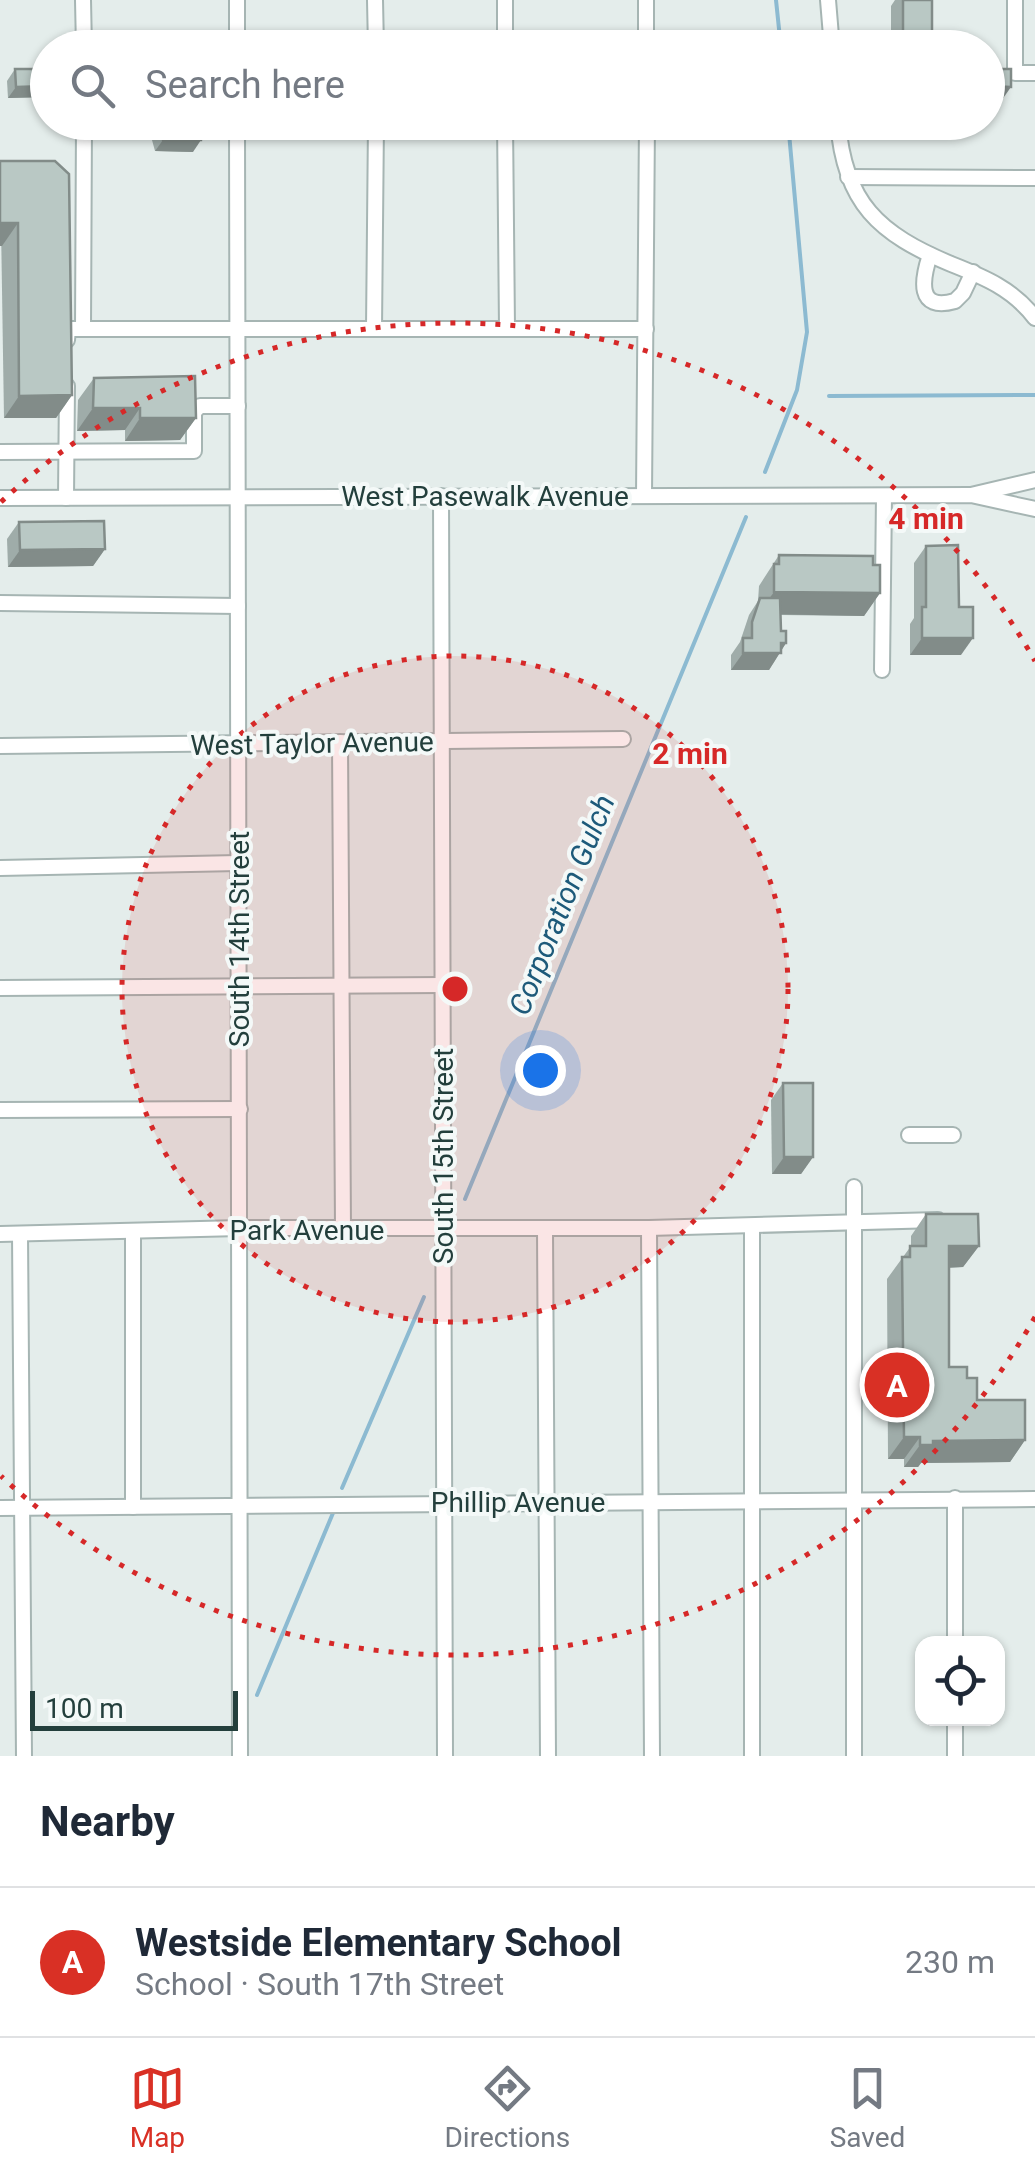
<!DOCTYPE html>
<html lang="en">
<head>
<meta charset="utf-8">
<style>
	:root { --surface:#fff; --page:#f2f2f3; --text:#1f2937; --muted:#747a83; --line:#e0e1e3; --accent:#d93025 }
	body { margin:0; font-family:Roboto,sans-serif; background:var(--page); color:var(--text) }
	.controls { position:absolute; right:30px; bottom:30px; display:grid; overflow:hidden; border-radius:20px; box-shadow:0 2px 8px #0004 }
	.controls button { width:90px; height:90px; display:grid; place-items:center; padding:0; border:0; border-bottom:2px solid var(--line); background:var(--surface); color:var(--text); font:50px sans-serif }
	.scale { position:absolute; left:30px; bottom:25px; width:208px; box-sizing:border-box; padding-left:10px; border:5px solid #233f3c; border-top:0; font-size:28px; line-height:35px; white-space:nowrap; color:#233f3c; -webkit-text-stroke:8px #f4f9f8; paint-order:stroke }
	.you { position:absolute; left:540px; top:1070px; width:35px; height:35px; margin:-25px; border:8px solid #fff; border-radius:50%; background:#1a73e8; box-shadow:0 0 0 15px #1a73e833 }
	.badge { display:grid; place-items:center; width:65px; height:65px; border-radius:50%; background:var(--accent); color:#fff; font-size:32px; font-weight:700 }
	.pin { position:absolute; translate:-50% -50%; border:5px solid #fff; box-shadow:0 2px 10px #0006 }
	.list { margin:0; padding:0; list-style:none }
	h2 { display:flex; justify-content:space-between; align-items:center; height:130px; margin:0; padding:0 40px; font-size:42px }
	h2 small { font-size:32px; font-weight:400; color:var(--muted) }
	.list li { display:grid; grid-template-columns:65px 1fr auto; gap:30px; align-items:center; box-sizing:border-box; height:150px; padding:0 40px; border-top:2px solid var(--line) }
	.list b { display:block; font-size:38px; white-space:nowrap }
	.list p { margin:0; font-size:32px; white-space:nowrap; color:var(--muted) }
	.list em { font-size:32px; font-style:normal; color:var(--muted) }
	.icon { flex:none; width:55px; height:55px; fill:none; stroke:currentColor; stroke-width:2; stroke-linecap:round; stroke-linejoin:round }
	.map { position:relative; flex:none; width:1035px; height:1756px; overflow:hidden }
	.search { position:absolute; background:var(--surface); box-shadow:0 2px 8px #0004; left:30px; right:30px; top:30px; height:110px; display:flex; align-items:center; gap:25px; box-sizing:border-box; padding:0 35px; border-radius:55px; color:var(--muted); font-size:38px }
	.sheet { height:280px; background:var(--surface) }
	nav { display:flex; justify-content:space-around; align-items:center; box-sizing:border-box; height:140px; border-top:2px solid var(--line); background:var(--surface); font-size:28px; color:var(--muted) }
	nav a { display:grid; justify-items:center; gap:5px }
	nav .on { color:var(--accent) }
	.map>svg:first-child { display:block }
</style>
</head>
<body>
<div class="map">
<svg width="1035" height="1756" viewBox="0 0 1035 1756">
	<rect width="100%" height="100%" fill="#e4edeb"/>
	<g fill="none" stroke-linecap="round" stroke-linejoin="round">
		<!-- stream -->
		<g stroke="#8cbad1" stroke-width="4">
			<polyline points="776,0 781,48"/>
			<polyline points="829,396 1035,395"/>
			<polyline points="765,472 797,390 807,332 788,122"/>
			<polyline points="465,1199 746,517"/>
			<polyline points="342,1488 424,1297"/>
			<polyline points="257,1695 333,1513"/>
		</g>
		<!-- minor casing -->
		<g stroke="#a6b5b3" stroke-width="18">
			<g id="minor">
				<polyline points="83,0 84,48"/>
				<polyline points="375,0 376,48"/>
				<polyline points="505,0 505,48"/>
				<polyline points="646,0 646,48"/>
				<polyline points="828,0 832,48"/>
				<polyline points="1015,0 1015,73 1035,73"/>
				<polyline points="237,48 237,0"/>
				<polyline points="237,122 240,1756"/>
				<polyline points="505,122 507,328"/>
				<path d="M838,122C844,203 879,234 951,264C984,277 1013,289 1035,318"/>
				<polyline points="848,177 1035,178"/>
				<path d="M930,255C922,279 916,312 955,301L963,293L973,272"/>
				<polyline points="83,329 84,122"/>
				<polyline points="374,329 376,122"/>
				<polyline points="67,340 68,329 646,329"/>
				<polyline points="0,452 194,451 194,412 200,406 238,406"/>
				<polyline points="971,495 1035,480"/>
				<polyline points="441,496 445,1756"/>
				<polyline points="644,496 647,122"/>
				<polyline points="0,498 971,495 1035,509"/>
				<polyline points="66,498 67,386"/>
				<polyline points="0,603 238,606"/>
				<polyline points="882,670 884,496"/>
				<polyline points="340,742 343,1229"/>
				<polyline points="0,746 623,739"/>
				<polyline points="0,868 238,863"/>
				<polyline points="0,988 442,985"/>
				<polyline points="0,1110 240,1109"/>
				<polyline points="909,1135 953,1135"/>
				<polyline points="854,1187 854,1756"/>
				<polyline points="752,1226 752,1756"/>
				<polyline points="649,1228 652,1756"/>
				<polyline points="545,1229 548,1756"/>
				<polyline points="0,1234 240,1228 649,1228 938,1220"/>
				<polyline points="20,1234 24,1756"/>
				<polyline points="955,1498 955,1644"/>
				<polyline points="133,1507 133,1231"/>
				<polyline points="0,1508 1035,1499"/>
				<polyline points="955,1718 955,1756"/>
			</g>
		</g>
		<!-- minor -->
		<use href="#minor" stroke="#fff" stroke-width="14"/>
	</g>
	<!-- wall -->
	<g fill="#9faca9">
		<polygon points="895,0 932,0 932,48 891,48 891,6"/>
		<polygon points="106,34 152,48 98,48"/>
		<polygon points="15,69 48,69 48,97 8,98 7,81"/>
		<polygon points="160,128 193,152 155,151 152,140"/>
		<polygon points="0,161 72,395 56,418 4,418"/>
		<polygon points="94,378 196,418 180,440 125,441 125,430 77,431 78,400"/>
		<polygon points="19,522 105,549 93,566 8,567 7,539"/>
		<polygon points="926,546 959,607 961,655 910,655 910,624 914,618 914,563"/>
		<polygon points="779,555 873,565 880,593 864,616 781,615 781,631 786,643 769,670 731,670 731,655 740,642 749,615 758,601 759,586"/>
		<polygon points="783,1083 813,1157 801,1174 772,1174 771,1100"/>
		<polygon points="926,1214 979,1246 963,1267 949,1268 949,1367 967,1378 977,1400 1025,1440 1010,1462 921,1463 918,1467 904,1467 904,1459 888,1459 887,1279 911,1246 911,1236"/>
	</g>
	<!-- shaded-wall -->
	<g fill="#828c89">
		<polygon points="48,86 48,97 8,98 16,87"/>
		<polygon points="988,86 1011,87 999,104 988,104"/>
		<polygon points="163,140 201,140 193,152 155,151"/>
		<polygon points="0,223 18,223 2,246 0,246"/>
		<polygon points="72,395 56,418 4,418 19,396"/>
		<polygon points="93,408 140,408 125,430 77,431"/>
		<polygon points="140,418 196,418 180,440 125,441"/>
		<polygon points="105,549 93,566 8,567 20,550"/>
		<polygon points="774,592 880,593 864,616 758,614"/>
		<polygon points="922,638 973,638 961,655 910,655"/>
		<polygon points="781,643 786,643 769,670 731,670 743,653"/>
		<polygon points="784,1157 813,1157 801,1174 772,1174"/>
		<polygon points="949,1246 979,1246 963,1267 933,1268"/>
		<polygon points="904,1437 920,1437 904,1459 888,1459"/>
		<polygon points="1025,1440 1010,1462 921,1463 918,1467 904,1467 920,1445 933,1441"/>
	</g>
	<!-- building -->
	<g fill="#b9c8c4" stroke="#828c89" stroke-width="2.5">
		<rect x="903" y="0" width="29" height="48"/>
		<polygon points="106,34 151,34 152,48 107,48"/>
		<polygon points="15,69 48,69 48,86 16,87"/>
		<polygon points="988,69 1011,69 1011,87 988,86"/>
		<polygon points="160,128 202,129 201,140 163,140"/>
		<polygon points="0,161 55,161 69,174 72,395 19,396 18,223 0,223"/>
		<polygon points="195,376 196,418 140,418 140,408 93,408 94,378"/>
		<polygon points="104,521 105,549 20,550 19,522"/>
		<polygon points="958,545 959,607 973,607 973,638 922,638 922,607 926,607 926,546"/>
		<polygon points="779,555 873,556 873,565 880,565 880,593 774,592 774,564 779,564"/>
		<polygon points="760,598 780,598 781,631 786,631 786,643 781,643 781,653 743,653 743,638 752,638 752,622"/>
		<polygon points="783,1083 813,1083 813,1157 784,1157"/>
		<polygon points="926,1214 978,1214 979,1246 949,1246 949,1367 967,1367 967,1378 977,1378 977,1400 1025,1400 1025,1440 933,1441 933,1445 920,1445 920,1437 904,1437 902,1257 910,1257 910,1246 926,1246"/>
	</g>
	<!-- distance rings -->
	<circle cx="455" cy="989" r="333" fill="#d62828" fill-opacity=".12"/>
	<g fill="none" stroke="#d62828" stroke-width="5" stroke-dasharray="5 10">
		<circle cx="455" cy="989" r="333"/>
		<path d="M1035 1317A666 666 0 0 1 1 1476M1 502A666 666 0 0 1 1035 661"/>
	</g>
	<g text-anchor="middle" stroke-width="8" stroke-linejoin="round" paint-order="stroke">
		<!-- street labels -->
		<g font-size="28" fill="#233f3c" stroke="#f4f9f8">
			<text x="485" y="506">West Pasewalk Avenue</text>
			<text transform="translate(312 743) rotate(-1)" y="10">West Taylor Avenue</text>
			<text transform="translate(239 939) rotate(-90)" y="10">South 14th Street</text>
			<text transform="translate(443 1156) rotate(-90)" y="10">South 15th Street</text>
			<text x="307" y="1240">Park Avenue</text>
			<text x="518" y="1512">Phillip Avenue</text>
		</g>
		<!-- water labels -->
		<g font-size="30" font-style="italic" fill="#1d5a7a" stroke="#f4f9f8">
			<text transform="translate(562 905) rotate(-68)" y="10">Corporation Gulch</text>
		</g>
	</g>
	<circle cx="455" cy="989" r="15" fill="#d62828" stroke="#f4f9f8" stroke-width="5"/>
	<g font-size="30" text-anchor="middle" font-weight="bold" fill="#d62828" stroke="#f4f9f8" stroke-width="8" stroke-linejoin="round" paint-order="stroke">
		<text x="926" y="529">4 min</text>
		<text x="690" y="764">2 min</text>
	</g>
</svg>
<div class="controls">
<button><svg class="icon" aria-label="locate" viewBox="0 0 24 24"><circle cx="12" cy="12" r="6"/><path d="M12 2v4M12 18v4M2 12h4M18 12h4"/></svg></button>
</div>
<div class="scale">100 m</div>
<div class="you"></div>
<div class="pin badge" style="left:897px;top:1385px">A</div>
<div class="search"><svg class="icon" aria-label="search" viewBox="0 0 24 24"><circle cx="10" cy="10" r="6"/><path d="M15 15l6 6"/></svg>Search here</div>
</div>
<section class="sheet">
<h2>Nearby<small></small></h2>
<ul class="list">
<li><span class="badge">A</span><div><b>Westside Elementary School</b><p>School · South 17th Street</p></div><em>230 m</em></li>
</ul>
</section>
<nav>
<a class="on"><svg class="icon" aria-label="map" viewBox="0 0 24 24"><path d="M3 6l6-2 6 2 6-2v14l-6 2-6-2-6 2zM9 4v14M15 6v14"/></svg>Map</a>
<a><svg class="icon" aria-label="directions" viewBox="0 0 24 24"><path d="M12 3l9 9-9 9-9-9zM9 14v-3h6M13 9l2 2-2 2"/></svg>Directions</a>
<a><svg class="icon" aria-label="saved" viewBox="0 0 24 24"><path d="M7 4h10v16l-5-4-5 4z"/></svg>Saved</a>
</nav>
</body>
</html>
